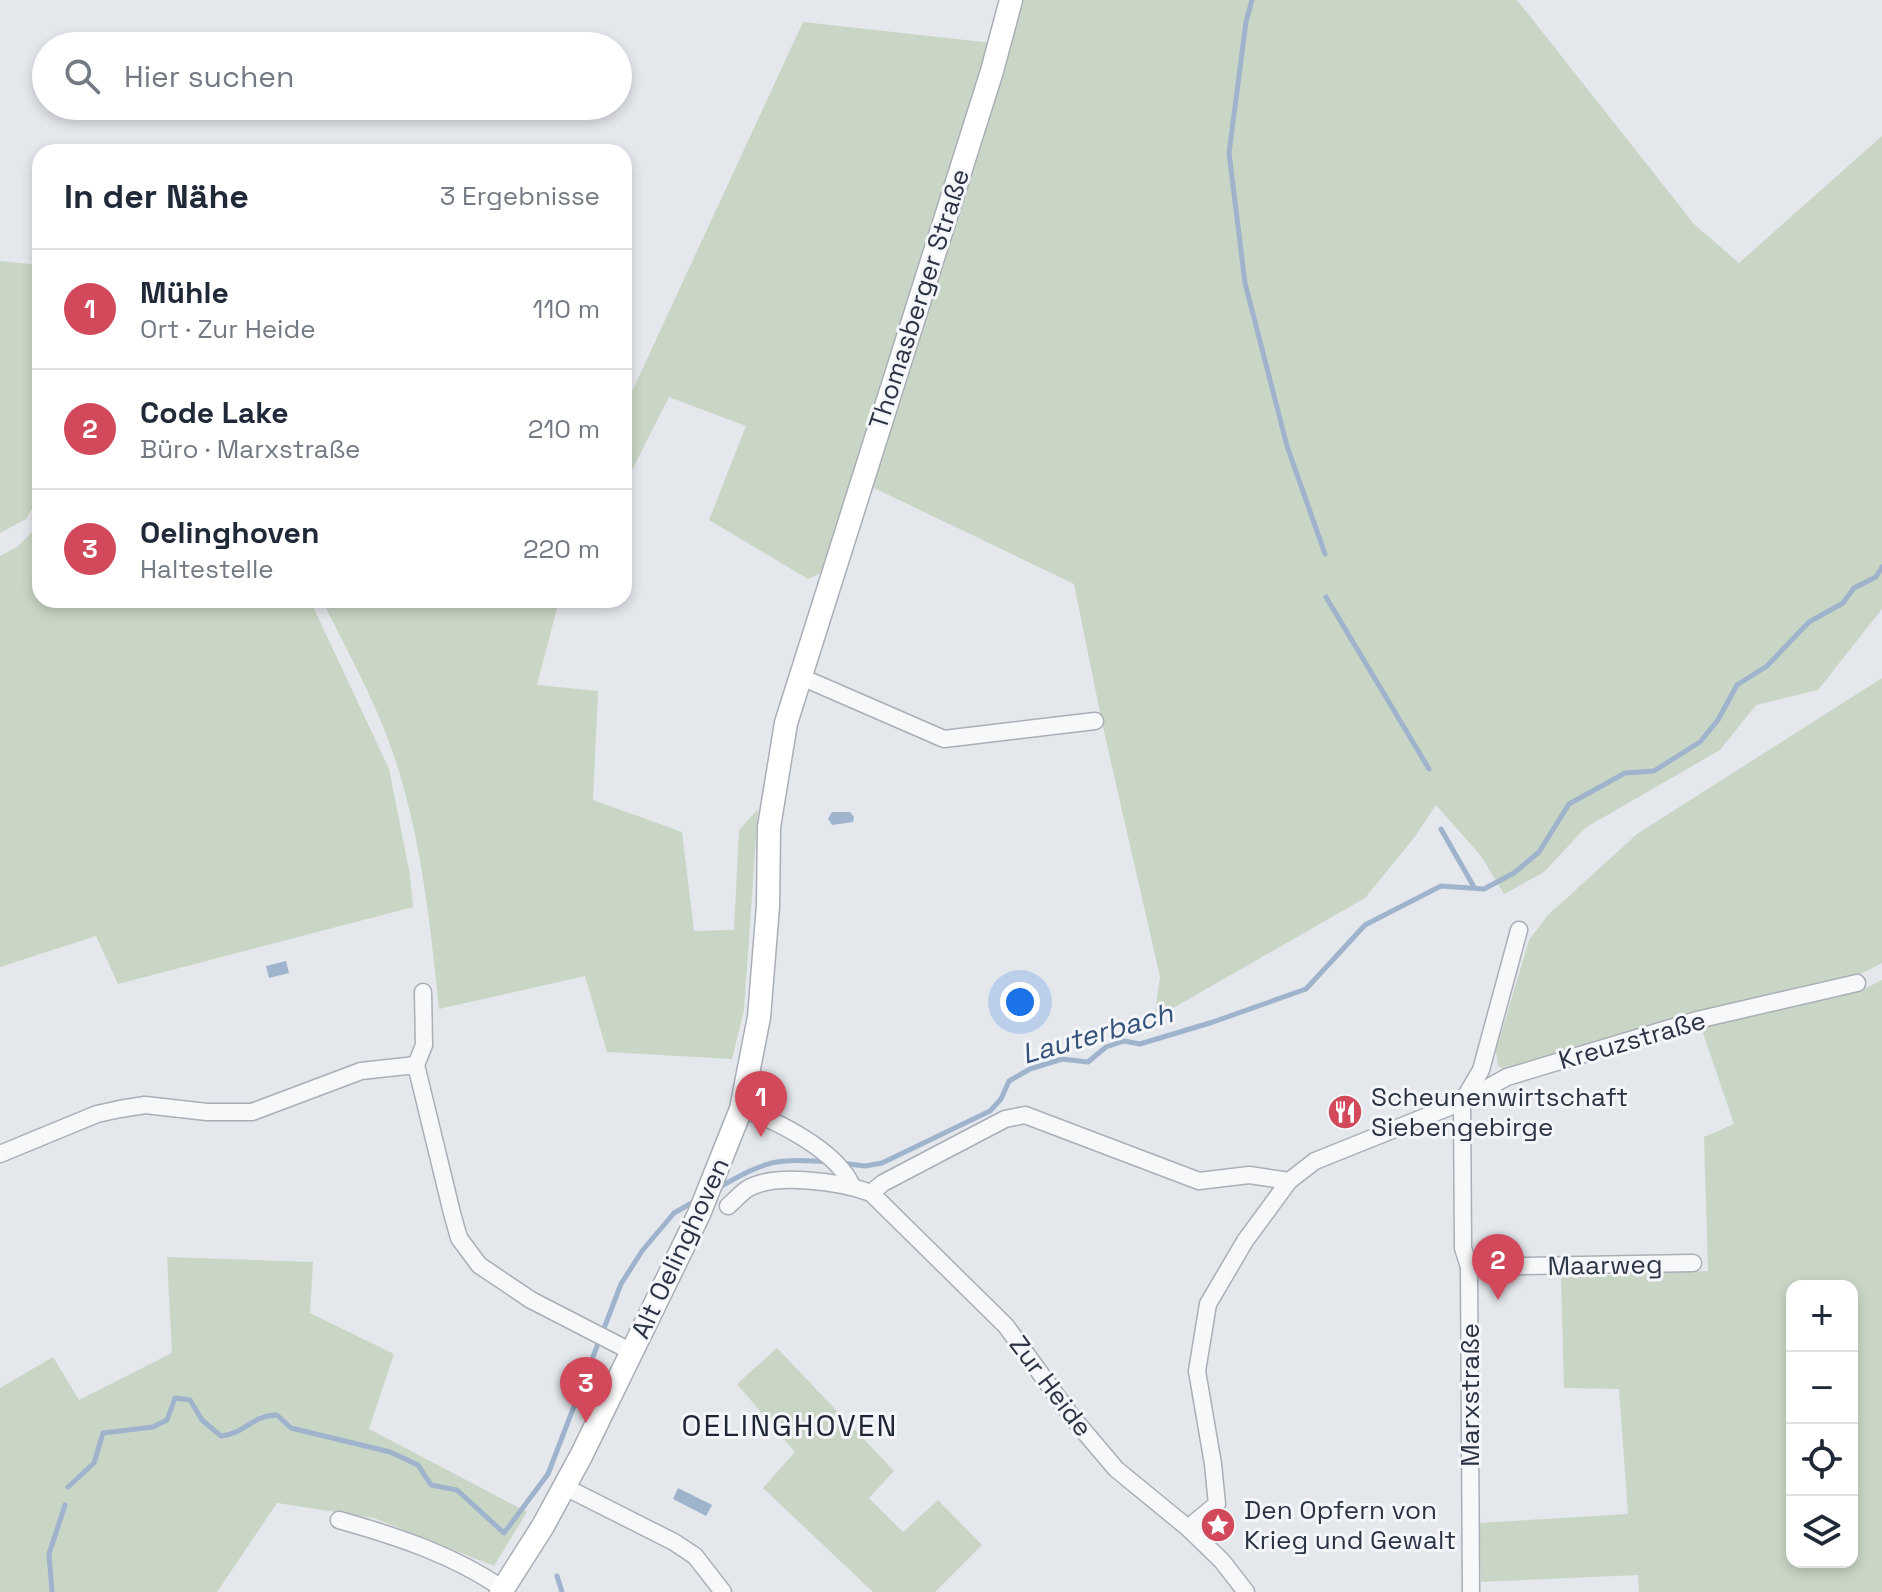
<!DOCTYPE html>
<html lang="de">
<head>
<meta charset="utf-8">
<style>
	:root { --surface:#fff; --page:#f6f6f7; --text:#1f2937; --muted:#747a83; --line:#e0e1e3; --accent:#d1495b }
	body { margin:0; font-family:"Space Grotesk",sans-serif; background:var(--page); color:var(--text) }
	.controls { position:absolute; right:24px; bottom:24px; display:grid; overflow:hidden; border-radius:16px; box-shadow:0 4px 12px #0003 }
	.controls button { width:72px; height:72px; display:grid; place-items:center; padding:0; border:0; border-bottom:2px solid var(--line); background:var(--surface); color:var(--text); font:40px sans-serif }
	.you { position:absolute; left:1020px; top:1002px; width:28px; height:28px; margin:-20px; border:6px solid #fff; border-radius:50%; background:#1a73e8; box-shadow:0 0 0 12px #1a73e833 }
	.badge { display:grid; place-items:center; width:52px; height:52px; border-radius:50%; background:var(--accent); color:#fff; font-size:26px; font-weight:700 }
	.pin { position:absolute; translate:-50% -66px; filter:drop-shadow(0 2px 4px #0008) }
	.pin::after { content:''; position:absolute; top:42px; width:28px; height:24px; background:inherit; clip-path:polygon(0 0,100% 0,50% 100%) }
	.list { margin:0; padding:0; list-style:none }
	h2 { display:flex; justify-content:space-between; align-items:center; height:104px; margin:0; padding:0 32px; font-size:34px }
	h2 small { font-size:26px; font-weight:400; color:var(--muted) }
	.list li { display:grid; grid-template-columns:52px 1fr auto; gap:24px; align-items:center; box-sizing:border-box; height:120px; padding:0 32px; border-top:2px solid var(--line) }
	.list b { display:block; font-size:30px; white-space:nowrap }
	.list p { margin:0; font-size:26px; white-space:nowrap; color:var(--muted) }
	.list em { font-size:26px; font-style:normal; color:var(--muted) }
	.icon { flex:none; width:44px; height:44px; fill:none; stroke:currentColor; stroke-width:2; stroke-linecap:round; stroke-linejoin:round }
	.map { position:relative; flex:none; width:1882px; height:1592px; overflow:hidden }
	.search { position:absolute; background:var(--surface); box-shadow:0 4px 12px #0003; left:32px; top:32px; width:600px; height:88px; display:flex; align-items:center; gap:20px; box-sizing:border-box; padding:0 28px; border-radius:44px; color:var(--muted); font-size:30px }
	.panel { position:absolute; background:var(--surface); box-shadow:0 4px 12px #0003; left:32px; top:144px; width:600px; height:464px; border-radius:24px }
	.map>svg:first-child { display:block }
</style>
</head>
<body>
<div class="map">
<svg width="1882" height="1592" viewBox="0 0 1882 1592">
	<rect width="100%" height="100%" fill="#e4e7ec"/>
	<!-- green -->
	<g fill="#c9d6c5" fill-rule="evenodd">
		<polygon points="1023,0 1517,0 1694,224 1739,263 1882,136 1882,609 1818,690 1756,705 1720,750 1585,828 1544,872 1504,894 1481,856 1436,805 1414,838 1365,898 1154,1019 1160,977 1103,727 1074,584 872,487 1008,55"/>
		<polygon points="803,22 992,43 823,572 808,579 709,520 746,426 669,397 631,472 624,468 624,409"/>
		<polygon points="0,261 40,265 40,495 26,519 0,533"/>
		<polygon points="40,525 40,600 310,600 389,769 410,875 413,907 118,984 96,936 0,967 0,556 17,547"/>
		<path d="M322,600H559L537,685L598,691L593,800L682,832L694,931L734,930L739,830L758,809L744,1010L732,1059L607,1052L585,976L439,1009C430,921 421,834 392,750C374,698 346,649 322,600Z"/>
		<polygon points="1882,678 1882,963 1853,978 1506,1070 1498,1066 1496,1051 1529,940 1547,916 1637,834"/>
		<path d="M1882,980V1592H1639L1638,1575L1481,1582L1479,1523L1628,1514L1619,1389L1564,1388L1561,1277L1708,1271L1704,1137L1734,1124L1699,1021L1868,987ZM1792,1286H1852V1562H1792Z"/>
		<polygon points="167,1257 313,1262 310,1313 394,1354 369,1429 527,1512 494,1566 374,1518 277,1503 217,1592 0,1592 0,1388 53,1357 79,1400 172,1353"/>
		<polygon points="777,1348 894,1471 869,1498 903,1532 938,1500 982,1545 935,1592 873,1592 763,1488 795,1452 737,1384"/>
	</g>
	<!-- water -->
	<g fill="#9fb4cc">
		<polygon points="832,812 850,812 854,817 853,822 832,825 828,819"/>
		<polygon points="286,961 289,973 269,978 266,966"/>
		<polygon points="678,1488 712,1505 706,1516 673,1499"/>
	</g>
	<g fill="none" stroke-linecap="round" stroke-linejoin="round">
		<!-- stream -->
		<g stroke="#9fb4cc" stroke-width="5">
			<polyline points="1252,0 1246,22 1229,153 1245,283 1287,446 1325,554"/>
			<polyline points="1326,597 1429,769"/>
			<polyline points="1441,829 1474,887"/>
			<polyline points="841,1163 865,1166 882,1163 990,1111 1001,1099 1009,1081 1030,1069 1062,1059 1088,1062 1106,1047 1124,1041 1140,1044 1213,1022 1306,989 1365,925 1441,886 1484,889 1514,873 1539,852 1569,804 1625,773 1654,771 1700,742 1718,720 1737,685 1767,666 1809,622 1843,603 1854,588 1876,577 1882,567"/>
			<path d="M720,1187C764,1162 776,1157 827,1162"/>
			<path d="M68,1487L94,1463L103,1433L153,1427L167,1420L175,1398L190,1400L202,1420L221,1436C247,1433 250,1416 277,1415L291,1428L390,1452L418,1465L431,1485L457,1490L504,1533L548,1474L621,1284L642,1251L674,1213L697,1200"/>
			<polyline points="557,1576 562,1592"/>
			<polyline points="52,1592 49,1554 65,1505"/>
		</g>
		<!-- minor casing -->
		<g stroke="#a9aeb7" stroke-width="19">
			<g id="minor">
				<polyline points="799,676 944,739 1095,721"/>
				<polyline points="416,1065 424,1045 423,992"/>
				<path d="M741,1109C777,1120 837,1151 852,1186"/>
				<polyline points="0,1154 97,1114 120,1109 145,1105 207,1112 252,1112 361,1071 416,1065 452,1213 459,1238 479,1265 531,1300 632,1352"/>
				<polyline points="871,1193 883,1183 1005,1119 1025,1115 1199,1181 1249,1175 1289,1181"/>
				<path d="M728,1206C734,1201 740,1194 747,1189C775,1172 841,1182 871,1193L1006,1326L1072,1417L1116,1469L1188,1528L1222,1561L1246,1592"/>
				<polyline points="1469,1267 1693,1263"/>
				<polyline points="565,1487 674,1542 695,1556 723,1592"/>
				<path d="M339,1520C396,1536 454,1555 503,1589"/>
				<polyline points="1188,1528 1217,1504 1213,1464 1197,1371 1208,1304 1245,1241 1289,1181 1315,1161 1462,1102 1507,1077 1697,1020 1857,983"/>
				<polyline points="1471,1592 1469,1267 1463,1248 1462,1102 1481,1070 1519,930"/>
			</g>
		</g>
		<!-- secondary casing -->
		<g stroke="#a9aeb7" stroke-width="25">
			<polyline id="secondary" points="501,1592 543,1526 581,1456 699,1214 741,1109 759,1017 768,906 769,827 786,723 992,71 1011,0"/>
		</g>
		<!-- minor -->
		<use href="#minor" stroke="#f7f8fa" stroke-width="16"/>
		<!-- secondary -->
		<use href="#secondary" stroke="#fff" stroke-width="22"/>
	</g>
	<!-- icons -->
	<defs>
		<g id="restaurant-disc" transform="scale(1.8)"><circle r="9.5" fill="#d1495b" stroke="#f4f6f9"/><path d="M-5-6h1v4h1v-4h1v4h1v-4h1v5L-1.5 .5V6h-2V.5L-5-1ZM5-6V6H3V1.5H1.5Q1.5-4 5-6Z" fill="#fff"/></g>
		<g id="sight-disc" transform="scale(1.8)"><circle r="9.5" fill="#d1495b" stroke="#f4f6f9"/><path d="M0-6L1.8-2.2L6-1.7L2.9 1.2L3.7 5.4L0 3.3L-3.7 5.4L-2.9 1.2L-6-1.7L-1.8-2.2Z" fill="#fff"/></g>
	</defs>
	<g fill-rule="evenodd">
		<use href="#restaurant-disc" x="1345" y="1112"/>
		<use href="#sight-disc" x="1218" y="1525"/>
	</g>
	<g text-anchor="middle" stroke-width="6" stroke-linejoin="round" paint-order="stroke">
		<!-- street labels -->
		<g font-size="26" fill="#2b3445" stroke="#f4f6f9">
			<text transform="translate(919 299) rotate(-72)" y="9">Thomasberger Straße</text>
			<text transform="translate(1632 1040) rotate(-16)" y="9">Kreuzstraße</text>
			<text transform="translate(680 1248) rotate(-65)" y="9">Alt Oelinghoven</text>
			<text transform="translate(1605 1265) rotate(-1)" y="9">Maarweg</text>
			<text transform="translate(1051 1386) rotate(53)" y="9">Zur Heide</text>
			<text transform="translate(1470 1395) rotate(-90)" y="9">Marxstraße</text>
		</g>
		<!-- poi labels -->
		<g font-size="26" fill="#2b3445" stroke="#f4f6f9" text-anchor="start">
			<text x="1371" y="1106">Scheunenwirtschaft<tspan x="1371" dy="30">Siebengebirge</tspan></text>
			<text x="1244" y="1519">Den Opfern von<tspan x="1244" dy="30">Krieg und Gewalt</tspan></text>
		</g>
		<!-- water labels -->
		<g font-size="28" font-style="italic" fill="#34527a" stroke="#f4f6f9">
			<text transform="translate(1097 1033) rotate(-16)" y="10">Lauterbach</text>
		</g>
		<!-- quarter labels -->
		<g font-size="30" letter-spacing="2" fill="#1d2536" stroke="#f4f6f9">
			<text x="790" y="1436">OELINGHOVEN</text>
		</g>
	</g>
</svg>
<div class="controls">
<button>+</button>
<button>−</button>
<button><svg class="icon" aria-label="locate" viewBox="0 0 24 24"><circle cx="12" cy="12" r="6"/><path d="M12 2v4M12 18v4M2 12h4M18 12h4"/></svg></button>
<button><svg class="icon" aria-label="layers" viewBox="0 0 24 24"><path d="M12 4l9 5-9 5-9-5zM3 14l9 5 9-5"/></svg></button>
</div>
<div class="you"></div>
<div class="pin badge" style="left:761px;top:1137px">1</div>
<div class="pin badge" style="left:1498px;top:1300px">2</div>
<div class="pin badge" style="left:586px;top:1423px">3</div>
<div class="search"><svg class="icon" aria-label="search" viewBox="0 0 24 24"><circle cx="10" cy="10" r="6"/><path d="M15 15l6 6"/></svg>Hier suchen</div>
<section class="panel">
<h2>In der Nähe<small>3 Ergebnisse</small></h2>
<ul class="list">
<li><span class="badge">1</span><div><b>Mühle</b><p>Ort · Zur Heide</p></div><em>110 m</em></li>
<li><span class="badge">2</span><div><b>Code Lake</b><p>Büro · Marxstraße</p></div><em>210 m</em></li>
<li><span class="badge">3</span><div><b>Oelinghoven</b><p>Haltestelle</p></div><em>220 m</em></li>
</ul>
</section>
</div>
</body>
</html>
